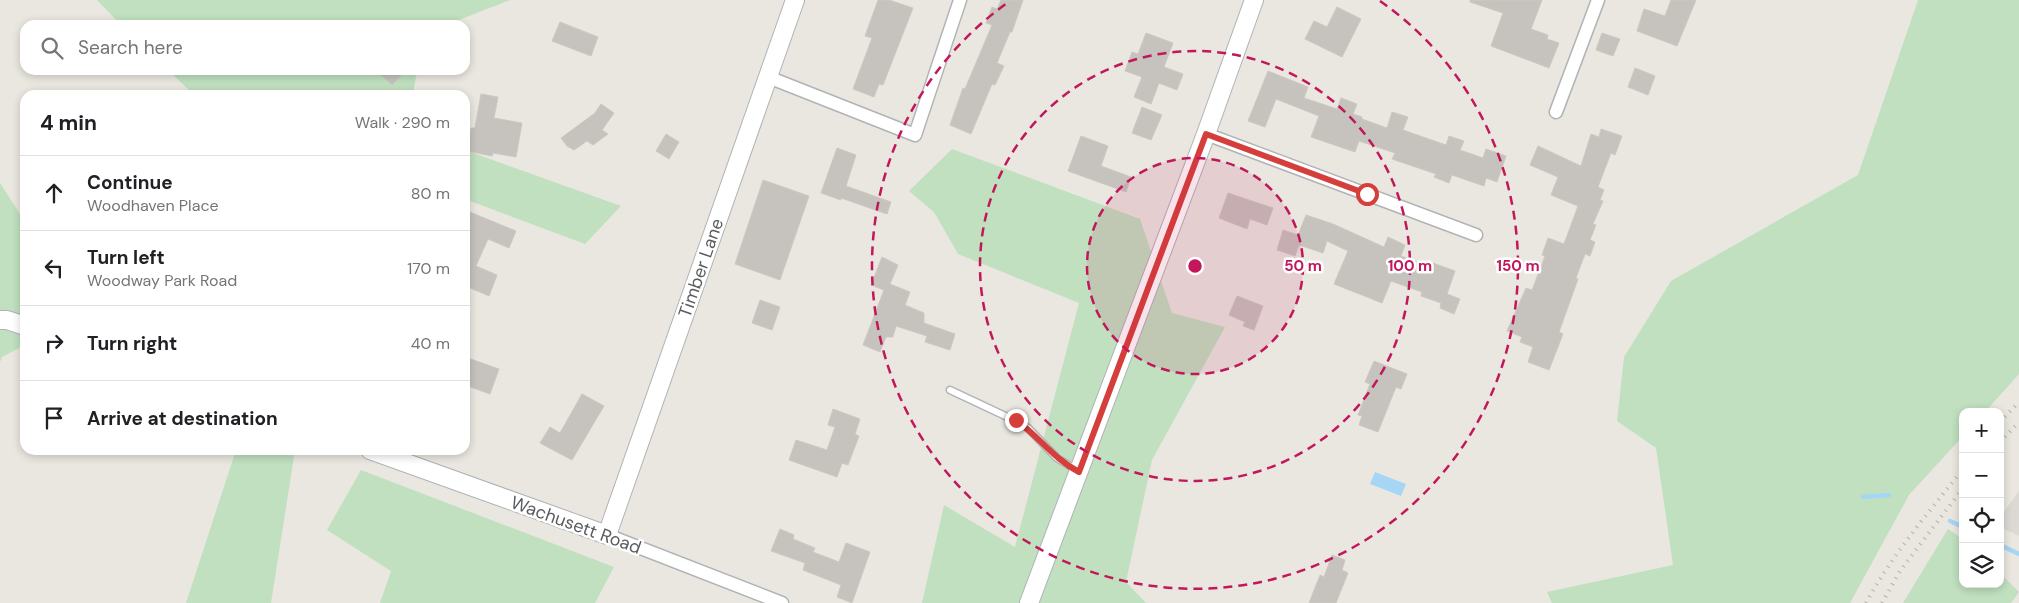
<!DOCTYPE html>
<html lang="en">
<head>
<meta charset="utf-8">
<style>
	:root { --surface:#fff; --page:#f2f2f2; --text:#202124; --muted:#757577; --line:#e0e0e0 }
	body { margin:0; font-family:"DM Sans",sans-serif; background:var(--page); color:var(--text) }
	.controls { position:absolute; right:15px; bottom:15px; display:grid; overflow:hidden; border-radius:10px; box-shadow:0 2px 8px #0003 }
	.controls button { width:45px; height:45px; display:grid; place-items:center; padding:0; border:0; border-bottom:1px solid var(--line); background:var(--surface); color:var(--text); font:25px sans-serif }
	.stop { position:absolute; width:15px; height:15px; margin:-11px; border:4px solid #d53f3b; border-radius:50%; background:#fff }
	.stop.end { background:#d53f3b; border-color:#fff; box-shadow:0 1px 5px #0008 }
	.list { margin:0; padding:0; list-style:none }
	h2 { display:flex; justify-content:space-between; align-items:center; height:65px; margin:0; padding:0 20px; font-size:21px }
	h2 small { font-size:16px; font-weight:400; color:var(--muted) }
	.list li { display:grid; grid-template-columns:32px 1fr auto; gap:15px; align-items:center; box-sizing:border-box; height:75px; padding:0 20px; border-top:1px solid var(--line) }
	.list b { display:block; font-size:19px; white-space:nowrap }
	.list p { margin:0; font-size:16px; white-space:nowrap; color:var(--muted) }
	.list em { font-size:16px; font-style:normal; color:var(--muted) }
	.icon { flex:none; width:28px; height:28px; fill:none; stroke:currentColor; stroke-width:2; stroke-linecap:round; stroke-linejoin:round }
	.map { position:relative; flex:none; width:2019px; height:603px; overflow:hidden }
	.search { position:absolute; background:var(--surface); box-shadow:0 2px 8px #0003; left:20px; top:20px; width:450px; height:55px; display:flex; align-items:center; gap:12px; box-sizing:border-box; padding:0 18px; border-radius:15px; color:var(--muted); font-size:19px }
	.panel { position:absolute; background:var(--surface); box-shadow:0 2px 8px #0003; left:20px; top:90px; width:450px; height:365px; border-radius:15px }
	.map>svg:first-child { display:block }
</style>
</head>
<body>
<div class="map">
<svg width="2019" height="603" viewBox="0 0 2019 603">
	<rect width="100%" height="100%" fill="#eae7e0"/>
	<!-- industrial -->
	<polygon fill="#dcd9d5" points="2019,491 2019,536 2000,527 2000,517"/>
	<!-- green -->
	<g fill="#c0e0bf">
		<polygon points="97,0 510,0 446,25 121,25"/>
		<polygon points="1918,0 2019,0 2019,374 1985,412 1963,412 1963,436 1909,495 1850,603 1552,603 1547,592 1673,565 1656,448 1617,421 1624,357 1671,281 1858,175"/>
		<polygon points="168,70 417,70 413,95 194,95"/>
		<polygon points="952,149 1140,219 1172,313 1225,327 1152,460 1126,582 1146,603 922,603 944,505 1015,547 1079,303 958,254 934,212 909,191"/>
		<polygon points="465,150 621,206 585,244 465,199"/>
		<polygon points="0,183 25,222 25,345 2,357 0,362"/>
		<polygon points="236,450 295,450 271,603 186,603"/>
		<polygon points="361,470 614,567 595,603 380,603 391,571 327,530"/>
		<polygon points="1948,529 1963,539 1963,584 2000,584 2000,573 2019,592 2011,603 1903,603"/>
	</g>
	<!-- water -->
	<polygon fill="#a6d6f5" points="1375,472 1406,484 1401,496 1370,484"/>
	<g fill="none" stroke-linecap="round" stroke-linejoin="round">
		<!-- stream -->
		<g stroke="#a6d6f5" stroke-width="4.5">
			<polyline points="1863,497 1889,495"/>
			<polyline points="1950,521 1963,527"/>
			<polyline points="2000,545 2019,554"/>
		</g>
	</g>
	<!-- building -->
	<g fill="#c6c2bd" stroke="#cec9bf">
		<polygon points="878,0 889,0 913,8 883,85 879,84 874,97 853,89 872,38 865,36"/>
		<polygon points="1001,0 1023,0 1012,32 1010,32 997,63 1004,66 995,85 992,84 971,134 950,125 963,88 965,89 992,25 986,23 992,7 997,9"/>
		<polygon points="1470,0 1542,0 1531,29 1548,35 1547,39 1559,43 1549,68 1491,46 1503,13 1470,2"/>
		<polygon points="1671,0 1696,0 1677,46 1637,31 1644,9 1665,16"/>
		<polygon points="1337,7 1361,19 1342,57 1305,39 1314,21 1327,27"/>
		<polygon points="560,22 598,37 591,56 552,41"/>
		<polygon points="1146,33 1173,43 1164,67 1183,74 1177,90 1159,83 1151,104 1134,97 1142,77 1125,71 1132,52 1138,54"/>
		<polygon points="1602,33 1620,39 1613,56 1596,50"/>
		<polygon points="1635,68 1655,76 1648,95 1628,87"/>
		<polygon points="376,70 406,70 392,85"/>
		<polygon points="1268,71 1308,87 1304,98 1337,109 1341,98 1357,104 1353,114 1362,117 1362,119 1387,128 1392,112 1408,117 1403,130 1446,145 1449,136 1464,141 1460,150 1483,158 1486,149 1506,156 1497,182 1486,178 1484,186 1452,175 1449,183 1434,177 1436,174 1392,159 1395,153 1359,141 1355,152 1311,137 1319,116 1276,99 1265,127 1248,121"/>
		<polygon points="481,94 498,97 494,118 522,123 516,157 493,153 492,156 467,151 471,128 475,128"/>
		<polygon points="601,104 614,113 602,130 608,134 593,145 587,141 574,150 567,146 561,138 595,113"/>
		<polygon points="1142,107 1162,115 1151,140 1132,133"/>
		<polygon points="1601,129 1622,136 1615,155 1611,153 1598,187 1604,190 1600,200 1603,201 1593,224 1596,225 1590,240 1595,242 1590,256 1585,254 1576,278 1578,279 1559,332 1563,334 1549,370 1528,362 1533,347 1520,342 1522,337 1507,331 1526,288 1532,290 1545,256 1542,255 1548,238 1564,244 1578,206 1551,195 1558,177 1530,165 1538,146 1581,166 1591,134 1599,137"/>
		<polygon points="666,134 679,142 669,159 656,151"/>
		<polygon points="1081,136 1108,146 1101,166 1131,177 1126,192 1068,171"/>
		<polygon points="837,148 856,155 846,186 891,202 887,214 841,198 841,200 821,193"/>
		<polygon points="763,180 809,196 780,280 735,264"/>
		<polygon points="1228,193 1273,208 1267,225 1250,219 1247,229 1219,218"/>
		<polygon points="465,210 516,231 509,248 488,239 476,266 497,275 489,296 468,287 465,293"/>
		<polygon points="1306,215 1333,224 1384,247 1388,237 1405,245 1401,256 1432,267 1433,263 1455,271 1447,294 1460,299 1454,314 1440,308 1441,303 1421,296 1422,292 1391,281 1382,303 1334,284 1348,251 1327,241 1323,253 1299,245 1295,256 1277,250 1283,230 1298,235"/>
		<polygon points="882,257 898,265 890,284 910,292 905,305 924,313 924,323 955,334 950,350 925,342 927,336 896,326 893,337 886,337 880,352 863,345 884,290 871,285"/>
		<polygon points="1237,296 1263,306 1254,330 1243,326 1245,322 1229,315"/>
		<polygon points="760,300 780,307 772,330 752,323"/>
		<polygon points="465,357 499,369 490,394 465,385"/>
		<polygon points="1374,361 1407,374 1401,389 1396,387 1378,432 1359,425 1362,416 1358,415 1370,384 1365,382"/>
		<polygon points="582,394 604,406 572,460 540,443 550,427 560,433"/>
		<polygon points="833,409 860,419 855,434 859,436 848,465 842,463 837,477 789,460 796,440 827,450 835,427 828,425"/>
		<polygon points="780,529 794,535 793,539 815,548 813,552 839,562 846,543 870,552 852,603 837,597 841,585 803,570 805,563 771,551"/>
		<polygon points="1332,555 1345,560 1342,570 1348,573 1336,603 1309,603 1320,575 1324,577"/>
	</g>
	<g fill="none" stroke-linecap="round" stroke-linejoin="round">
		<!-- lane casing -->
		<g stroke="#b1b3b7" stroke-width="9">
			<polyline id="lane" points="950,390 1016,421 1028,428 1057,458 1078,471"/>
		</g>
		<!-- street casing -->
		<g stroke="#b1b3b7" stroke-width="15">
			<g id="street">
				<polyline points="768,77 915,135 960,0"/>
				<polyline points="1556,112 1598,0"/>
				<polyline points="1206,134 1476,235"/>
				<polyline points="607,535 782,603"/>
			</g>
		</g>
		<!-- secondary casing -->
		<g stroke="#b0b3b6" stroke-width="20">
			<g id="secondary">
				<polyline points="0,320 7,320 25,326"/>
				<polyline points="370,450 607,535 795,0"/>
				<polyline points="1029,603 1206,134 1254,0"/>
			</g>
		</g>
		<!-- lane -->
		<use href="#lane" stroke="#fff" stroke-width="6"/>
		<!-- street -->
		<use href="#street" stroke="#fff" stroke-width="12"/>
		<!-- secondary -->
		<use href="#secondary" stroke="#fff" stroke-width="18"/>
		<!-- rail -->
		<g stroke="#afb0b0" stroke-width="4" stroke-dasharray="1 6" stroke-linecap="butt">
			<polyline points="2000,422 2019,402"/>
			<polyline points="2000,442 2019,422"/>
			<path d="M1866,603C1892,555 1929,512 1963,469"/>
			<polyline points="1882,603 1900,571 1963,488"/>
		</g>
	</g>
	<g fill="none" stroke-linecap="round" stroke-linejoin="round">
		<!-- route -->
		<path stroke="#d53f3b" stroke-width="6" d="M1016,420C1039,437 1054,459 1079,472L1206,134L1367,194"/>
	</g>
	<!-- distance rings -->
	<circle cx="1195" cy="266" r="108" fill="#c2185b" fill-opacity=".12"/>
	<g fill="none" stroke="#c2185b" stroke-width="2.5" stroke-dasharray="9 6">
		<circle cx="1195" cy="266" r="108"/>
		<circle cx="1195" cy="266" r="215"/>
		<path d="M1380 1A323 323 0 1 1 1010 1"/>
	</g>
	<g text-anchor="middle" stroke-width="5" stroke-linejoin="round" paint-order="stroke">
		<!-- street labels -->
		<g font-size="18" fill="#595c5f" stroke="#fff">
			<text transform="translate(701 268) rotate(-71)" y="6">Timber Lane</text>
			<text transform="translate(576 525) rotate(20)" y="6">Wachusett Road</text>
		</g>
	</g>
	<circle cx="1195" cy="266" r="8" fill="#c2185b" stroke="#fff" stroke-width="2.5"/>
	<g font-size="15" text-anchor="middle" font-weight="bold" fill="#c2185b" stroke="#fff" stroke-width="5" stroke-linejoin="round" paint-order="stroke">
		<text x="1303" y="271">50 m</text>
		<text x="1410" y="271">100 m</text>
		<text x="1518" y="271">150 m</text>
	</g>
</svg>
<div class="controls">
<button>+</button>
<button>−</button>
<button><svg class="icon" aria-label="locate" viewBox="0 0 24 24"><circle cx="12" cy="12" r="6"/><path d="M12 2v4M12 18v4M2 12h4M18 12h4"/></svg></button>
<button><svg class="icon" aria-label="layers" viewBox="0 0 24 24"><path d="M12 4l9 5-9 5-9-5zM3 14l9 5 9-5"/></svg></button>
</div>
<div class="stop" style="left:1367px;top:194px"></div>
<div class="stop end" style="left:1016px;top:420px"></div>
<div class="search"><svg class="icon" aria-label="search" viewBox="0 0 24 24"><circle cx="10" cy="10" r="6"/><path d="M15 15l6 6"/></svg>Search here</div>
<section class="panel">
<h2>4 min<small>Walk · 290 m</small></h2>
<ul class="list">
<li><svg class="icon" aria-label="ahead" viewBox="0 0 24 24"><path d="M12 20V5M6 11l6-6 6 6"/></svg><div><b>Continue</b><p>Woodhaven Place</p></div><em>80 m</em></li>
<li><svg class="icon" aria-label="left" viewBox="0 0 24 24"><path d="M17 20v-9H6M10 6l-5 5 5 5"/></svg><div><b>Turn left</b><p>Woodway Park Road</p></div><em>170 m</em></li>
<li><svg class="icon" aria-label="right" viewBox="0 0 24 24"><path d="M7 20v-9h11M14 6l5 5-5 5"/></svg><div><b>Turn right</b></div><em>40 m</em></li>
<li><svg class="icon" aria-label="arrive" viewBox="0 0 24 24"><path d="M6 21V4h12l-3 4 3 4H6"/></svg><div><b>Arrive at destination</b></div></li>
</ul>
</section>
</div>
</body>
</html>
